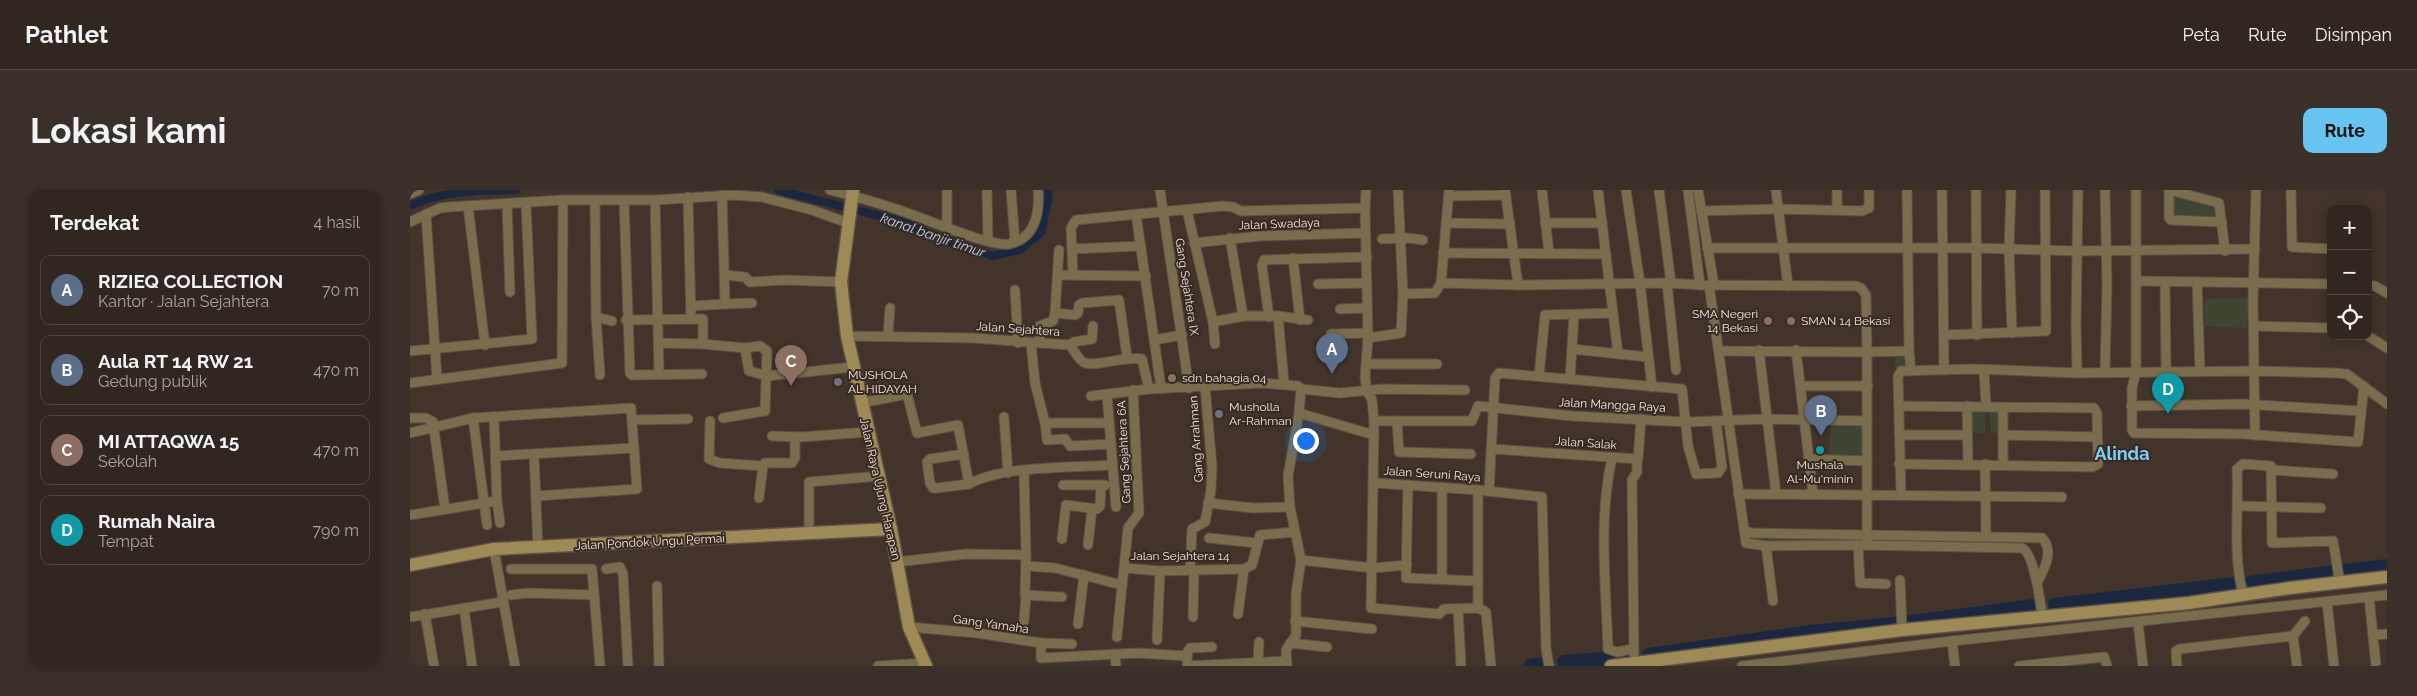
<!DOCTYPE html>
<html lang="id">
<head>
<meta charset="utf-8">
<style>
	:root { --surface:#322720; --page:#3a2f29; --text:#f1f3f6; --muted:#a8a5a5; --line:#4d443e; --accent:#67c4f0 }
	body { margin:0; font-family:Raleway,sans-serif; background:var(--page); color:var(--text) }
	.controls { position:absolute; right:15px; top:15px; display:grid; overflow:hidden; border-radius:10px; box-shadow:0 2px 12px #0003 }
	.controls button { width:45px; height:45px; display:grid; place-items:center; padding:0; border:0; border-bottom:1px solid var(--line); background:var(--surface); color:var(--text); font:25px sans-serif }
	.you { position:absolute; left:895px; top:250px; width:18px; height:18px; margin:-12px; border:4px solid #fff; border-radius:50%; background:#1a73e8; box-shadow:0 0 0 8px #1a73e833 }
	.badge { display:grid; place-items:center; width:32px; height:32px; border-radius:50%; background:var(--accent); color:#fff; font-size:16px; font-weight:700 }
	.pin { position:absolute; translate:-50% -41px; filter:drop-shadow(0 1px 2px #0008) }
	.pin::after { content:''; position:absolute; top:26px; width:18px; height:15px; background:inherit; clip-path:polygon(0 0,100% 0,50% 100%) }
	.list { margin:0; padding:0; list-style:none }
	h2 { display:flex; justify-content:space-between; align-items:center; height:65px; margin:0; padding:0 20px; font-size:21px }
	h2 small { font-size:16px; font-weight:400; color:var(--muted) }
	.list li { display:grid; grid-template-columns:32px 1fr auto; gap:15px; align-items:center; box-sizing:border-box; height:70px; margin:0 10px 10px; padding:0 10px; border:1px solid var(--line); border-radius:10px }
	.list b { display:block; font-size:19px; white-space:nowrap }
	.list p { margin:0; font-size:16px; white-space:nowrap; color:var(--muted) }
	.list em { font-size:16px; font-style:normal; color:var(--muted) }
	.icon { flex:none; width:28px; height:28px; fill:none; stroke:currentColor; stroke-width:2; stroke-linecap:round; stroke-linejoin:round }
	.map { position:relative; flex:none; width:1977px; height:476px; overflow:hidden; border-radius:10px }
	header { display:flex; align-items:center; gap:30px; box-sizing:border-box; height:70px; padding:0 25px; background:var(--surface); border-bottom:1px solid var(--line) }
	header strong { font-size:24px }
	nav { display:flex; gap:28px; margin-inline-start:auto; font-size:18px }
	.intro { display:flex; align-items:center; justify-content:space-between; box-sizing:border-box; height:120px; padding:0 30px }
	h1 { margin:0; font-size:35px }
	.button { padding:12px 22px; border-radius:10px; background:var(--accent); color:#111; font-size:18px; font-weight:700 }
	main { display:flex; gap:30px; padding:0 30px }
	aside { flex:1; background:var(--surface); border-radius:10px; box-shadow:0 2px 12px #0003 }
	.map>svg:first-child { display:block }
</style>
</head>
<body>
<header>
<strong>Pathlet</strong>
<nav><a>Peta</a><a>Rute</a><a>Disimpan</a></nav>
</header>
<div class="intro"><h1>Lokasi kami</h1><a class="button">Rute</a></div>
<main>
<aside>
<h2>Terdekat<small>4 hasil</small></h2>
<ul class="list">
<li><span class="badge" style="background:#5c6f8a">A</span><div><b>RIZIEQ COLLECTION</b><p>Kantor · Jalan Sejahtera</p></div><em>70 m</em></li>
<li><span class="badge" style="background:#5c6f8a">B</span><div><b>Aula RT 14 RW 21</b><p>Gedung publik</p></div><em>470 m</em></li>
<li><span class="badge" style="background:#8d6e63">C</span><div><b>MI ATTAQWA 15</b><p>Sekolah</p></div><em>470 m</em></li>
<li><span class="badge" style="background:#0f9aa8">D</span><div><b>Rumah Naira</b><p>Tempat</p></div><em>790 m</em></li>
</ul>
</aside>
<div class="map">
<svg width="1977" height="476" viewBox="0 0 1977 476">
	<rect width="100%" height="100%" fill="#42342a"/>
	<!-- green -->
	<g fill="#3e4633">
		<polygon points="1760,3 1807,14 1808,31 1763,31"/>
		<polygon points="1839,108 1837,138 1795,136 1795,109"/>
		<polygon points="1496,163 1498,179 1489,180 1485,177 1485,165"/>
		<polygon points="1575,218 1575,244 1561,242 1561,219"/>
		<polygon points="1592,220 1591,242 1581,243 1579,221"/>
		<polygon points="1421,231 1456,233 1456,269 1419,268"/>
		<polygon points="1336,343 1455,345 1456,354 1338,352"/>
		<polygon points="1459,346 1611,349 1609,356 1459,354"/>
		<polygon points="1977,376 1977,387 1201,476 1120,476 1139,473 1235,466 1401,442"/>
	</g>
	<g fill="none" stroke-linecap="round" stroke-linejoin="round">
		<!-- canal -->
		<g stroke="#1a273f" stroke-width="8">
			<polyline points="368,0 493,32 546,55 583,66 610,60 631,43 639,7 638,0"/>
			<path d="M0,16C33,0 70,1 106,0"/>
		</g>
		<!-- river -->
		<g stroke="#1a273f" stroke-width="14">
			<polyline points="1935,381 1977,376"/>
			<polyline points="1840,393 1924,382"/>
			<polyline points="1645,415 1824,394"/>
			<polyline points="1501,432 1624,416"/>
			<polyline points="1239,465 1401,442 1486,434"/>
			<polyline points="1154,472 1218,467"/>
			<polyline points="1120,476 1132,474"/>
		</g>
		<!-- street casing -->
		<g stroke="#5e5047" stroke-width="11">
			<g id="street">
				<path d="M420,0C442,5 464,12 486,19C509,26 579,57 599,54C625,49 630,23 628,0"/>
				<polyline points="577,0 578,51"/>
				<polyline points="601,0 605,52"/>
				<polyline points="750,0 779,198"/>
				<polyline points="956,0 955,18 958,148 955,187 957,201 962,210 964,231 961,418 1029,424 1034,419 1068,418 1076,422 1081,476"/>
				<polyline points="1039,0 1031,93 1108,95 1257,93 1294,95 1446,96 1451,98 1456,105 1457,162 1309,161"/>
				<polyline points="1095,0 1108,95"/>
				<polyline points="1132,0 1139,63"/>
				<polyline points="1188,0 1208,164"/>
				<polyline points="1216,0 1230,93 1242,197"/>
				<polyline points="1249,0 1261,93"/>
				<polyline points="1278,0 1290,95"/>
				<polyline points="1288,0 1304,95"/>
				<polyline points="1366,0 1378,96"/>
				<polyline points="1532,0 1534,180"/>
				<polyline points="1566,0 1567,145"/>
				<polyline points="1601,0 1599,59 1602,143"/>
				<polyline points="1726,0 1726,182 1722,198 1722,240 1724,243 1833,244 1948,252 1954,196"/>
				<polyline points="1759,0 1809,13 1815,61"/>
				<polyline points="1881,0 1882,57 1921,59"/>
				<polyline points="1759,1 1759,28 1761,30 1812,32"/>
				<polyline points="0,4 9,0"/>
				<polyline points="312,5 315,114 342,113"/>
				<polyline points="1039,6 1096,5"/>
				<polyline points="278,7 281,129"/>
				<polyline points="185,10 186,127 190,185"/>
				<polyline points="214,10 220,183 222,185 292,184"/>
				<polyline points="245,10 249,183"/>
				<polyline points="97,15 100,102"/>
				<polyline points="58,16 75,155"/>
				<polyline points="1427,19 1427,0"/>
				<polyline points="777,20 803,132 805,154"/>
				<polyline points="1291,21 1368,19 1452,21 1459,18 1459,0"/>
				<polyline points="16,24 27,189"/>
				<polyline points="726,24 751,198"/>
				<polyline points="0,32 30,18 39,17 153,10 245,10 324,5 352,7 402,20 438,33"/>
				<polyline points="1036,33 1100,34"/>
				<polyline points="1135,33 1192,33"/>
				<polyline points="537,36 537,0"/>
				<polyline points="820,48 833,126"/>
				<polyline points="972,49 998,48 1013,50"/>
				<polyline points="784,53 850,46 955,43"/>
				<polyline points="1297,58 1566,58 1666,61 1845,59"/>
				<polyline points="662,59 731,56"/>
				<polyline points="1033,63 1196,64"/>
				<polyline points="883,68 890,130"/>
				<polyline points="315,85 335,87 340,92 376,90 431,92"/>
				<polyline points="648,85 736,86"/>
				<polyline points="663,85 661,38 666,30 813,16 823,17 831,21 955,18"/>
				<polyline points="1727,91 1921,94"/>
				<polyline points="1787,92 1790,181"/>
				<polyline points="1257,93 1266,180"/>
				<polyline points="1755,93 1756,181"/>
				<polyline points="908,94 957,93"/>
				<path d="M1299,95L1336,353L1356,356L1448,355L1612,358C1624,363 1631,414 1632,428"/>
				<polyline points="1958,95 1965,96 1977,103"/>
				<polyline points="605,100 608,153"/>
				<polyline points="993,104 1025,103 1031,93"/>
				<polyline points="281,116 315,114"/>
				<polyline points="930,119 957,118"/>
				<polyline points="645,123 665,125 668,123 669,115 672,113 709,110 717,167"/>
				<polyline points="868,126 874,193"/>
				<polyline points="186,127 202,131"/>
				<polyline points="859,127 852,76 854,70 957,67"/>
				<polyline points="216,130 293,129 293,154 249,153"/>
				<polyline points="803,132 833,126 868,126 898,130"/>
				<polyline points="1844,136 1921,138"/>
				<polyline points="921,144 958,143"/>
				<polyline points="478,145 480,118"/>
				<polyline points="1534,145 1636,141 1635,0"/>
				<path d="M437,146L562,148L660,155C664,160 669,171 675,173C686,177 715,166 732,169L739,199L852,193L888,196L891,199L889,223L878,286L880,317L891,370L886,404V445L876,460L877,476"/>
				<polyline points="1958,146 1977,158"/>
				<polyline points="958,148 991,143 993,104 988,0"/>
				<polyline points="744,150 772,145"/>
				<polyline points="621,153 625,193 635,233 699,233"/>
				<polyline points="630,153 630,136 643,131 645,123 649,60"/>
				<polyline points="293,154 335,158 350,156 357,161 355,221 313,228"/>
				<polyline points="660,155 664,152 682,149 683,136"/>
				<polyline points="335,158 339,181 357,186 443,177"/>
				<polyline points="1162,159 1238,167"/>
				<polyline points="1349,160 1366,304"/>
				<polyline points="1386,160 1403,304"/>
				<polyline points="0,161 122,149 116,14"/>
				<polyline points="1499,161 1501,181"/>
				<polyline points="957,174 1027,174"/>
				<polyline points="1574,180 1576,216"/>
				<polyline points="1695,182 1697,95 1695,0"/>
				<polyline points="1667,183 1666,135 1668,0"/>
				<polyline points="1129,186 1135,125 1203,123"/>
				<polyline points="1160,189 1164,125"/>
				<polyline points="0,193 152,173 153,10"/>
				<polyline points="1391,196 1458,196"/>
				<polyline points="891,199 930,203 972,199 1055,200"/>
				<polyline points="697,205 706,317"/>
				<polyline points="681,206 739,199"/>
				<path d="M451,213L497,204L507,243L548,235L559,294C594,275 662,278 702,275"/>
				<polyline points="1489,216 1684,218 1687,223 1688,271 1688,274 1682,277 1489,274"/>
				<polyline points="1557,216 1558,274"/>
				<polyline points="1721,216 1834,214 1950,221"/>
				<polyline points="889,223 964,245"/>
				<polyline points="84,227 87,311 90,333"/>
				<polyline points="594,227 598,283"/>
				<polyline points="0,228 16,228 23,232 35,319"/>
				<polyline points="63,228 77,335"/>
				<polyline points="222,230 278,229"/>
				<polyline points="300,231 299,269 310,273 353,276 355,273 382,273 385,268 385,247"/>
				<polyline points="964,231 1062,231 1068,216 1162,226 1277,232 1355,229 1457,231"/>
				<polyline points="987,231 989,262 1061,264"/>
				<polyline points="635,233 637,250 655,249 660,256 701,254"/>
				<polyline points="0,243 63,228 221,218 227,299 126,306"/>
				<polyline points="1489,245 1557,245"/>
				<polyline points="1593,245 1687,247"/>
				<polyline points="1845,245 1843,111 1846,0"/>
				<polyline points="362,246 391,247 458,242"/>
				<polyline points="1082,259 1228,269 1231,229"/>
				<polyline points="554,264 520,269 517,272 520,293 523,298 527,298 559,294"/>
				<polyline points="124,265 128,357"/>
				<polyline points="86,266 224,258"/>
				<path d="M1202,268C1188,330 1196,396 1198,459L1207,462L1223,459"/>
				<polyline points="1399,269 1457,271"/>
				<polyline points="1575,274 1576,347"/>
				<polyline points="1593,274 1593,217"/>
				<polyline points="1861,280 1923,284"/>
				<polyline points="614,281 616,365"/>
				<polyline points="963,291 966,293 1068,300 1132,307 1136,458 1139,476"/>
				<polyline points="653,295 695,295"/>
				<polyline points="998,295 996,388 1068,391"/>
				<polyline points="1032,297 1032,389"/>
				<polyline points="1079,301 1085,188 1089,183 1272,199 1278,256 1286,284 1308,283 1312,277 1306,231"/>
				<polyline points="1328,304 1652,307"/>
				<polyline points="1491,304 1488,187 1491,181 1564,179 1667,183 1844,181 1926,183 1937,184 1977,214"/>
				<polyline points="349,308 353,276"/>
				<polyline points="798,313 843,318 880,317"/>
				<polyline points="1829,316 1911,318"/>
				<polyline points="0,325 87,311"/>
				<path d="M1334,341L1343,343L1632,348C1644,360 1635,378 1628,391"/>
				<polyline points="399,344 399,292 470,286"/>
				<polyline points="799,348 847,353"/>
				<polyline points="652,349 656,315 687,319 690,316 691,295"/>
				<polyline points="678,355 682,319"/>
				<polyline points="1448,355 1450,393 1476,394"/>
				<polyline points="1457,355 1457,162 1499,161 1497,0"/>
				<polyline points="1356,356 1363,411"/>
				<polyline points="84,359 105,476"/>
				<polyline points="891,370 963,378 997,375"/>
				<polyline points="487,372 556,364 616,365 615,405 652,407"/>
				<polyline points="616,376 645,378 712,395 714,378 750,381 834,379 842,375 850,345 885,342"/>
				<polyline points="714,378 718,338 729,323 723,200"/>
				<polyline points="101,379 182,379 190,476"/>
				<polyline points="196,379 210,377 213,384 218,476"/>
				<polyline points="780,380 782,339 795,332 801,300 802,277 795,196"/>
				<polyline points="1490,390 1492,440"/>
				<polyline points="247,396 249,476"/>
				<polyline points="101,405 118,403 184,405"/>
				<path d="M1834,406C1822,371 1829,316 1827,279L1833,274L1861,276L1862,353L1923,351L1930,393"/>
				<polyline points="1959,407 1966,476"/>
				<polyline points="1917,412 1924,476"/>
				<polyline points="54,418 62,476"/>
				<polyline points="1068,418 1068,300"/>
				<polyline points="1048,419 1051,476"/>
				<polyline points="15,424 24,476"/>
				<polyline points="828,424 834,379"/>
				<polyline points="0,427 92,412"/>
				<polyline points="783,427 784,380"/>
				<polyline points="614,431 616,407"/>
				<polyline points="885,431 962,439"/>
				<polyline points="1728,433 1733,476"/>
				<polyline points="668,434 674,385"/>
				<polyline points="499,437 567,443 631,453 631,468 728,463 777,466"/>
				<polyline points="1963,445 1977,444"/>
				<polyline points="1883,446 1895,431"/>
				<polyline points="707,447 712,395"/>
				<polyline points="747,450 750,381"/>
				<polyline points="1542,451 1545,476"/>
				<polyline points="631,453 662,454"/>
				<polyline points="880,453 917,457"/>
				<polyline points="705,464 706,476"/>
				<polyline points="1224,464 1222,290 1227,282 1227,269"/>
				<polyline points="777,471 778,461 780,458 802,457"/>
				<polyline points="848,473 849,452"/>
				<polyline points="468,476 515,473"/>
				<polyline points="777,476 876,471"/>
				<polyline points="1332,476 1542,451 1977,405"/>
				<polyline points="1609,476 1694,467 1697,476"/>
				<polyline points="1767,476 1766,461 1770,459 1883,446 1887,476"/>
			</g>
		</g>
		<!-- secondary casing -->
		<g stroke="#5e5047" stroke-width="15">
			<g id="secondary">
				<polyline points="443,0 431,92 437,146 481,339 499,437 516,476"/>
				<polyline points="0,375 84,359 481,339"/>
				<polyline points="1201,476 1492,440 1779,413 1880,398 1977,387"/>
			</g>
		</g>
		<!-- street -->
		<use href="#street" stroke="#796d4d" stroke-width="9"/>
		<!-- secondary -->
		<use href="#secondary" stroke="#9e8a56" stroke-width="12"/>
	</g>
	<!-- markers -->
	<g fill="#8d6e63" stroke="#372a20" stroke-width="2">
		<circle cx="1358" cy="131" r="5"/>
		<circle cx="1381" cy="131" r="5"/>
		<circle cx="762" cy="188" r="5"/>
	</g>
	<g fill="#6b7280" stroke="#372a20" stroke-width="2">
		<circle cx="428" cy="192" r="5"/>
		<circle cx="809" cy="224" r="5"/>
	</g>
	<circle fill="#0f9aa8" stroke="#372a20" stroke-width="2" cx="1410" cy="260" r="5"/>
	<g text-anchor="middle" stroke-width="4" stroke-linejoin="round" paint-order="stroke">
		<!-- street labels -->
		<g font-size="12" fill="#eee5de" stroke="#372a20">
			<text transform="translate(869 34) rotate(-2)" y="4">Jalan Swadaya</text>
			<text transform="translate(777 97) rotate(81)" y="4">Gang Sejahtera IX</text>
			<text transform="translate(608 139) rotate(4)" y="4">Jalan Sejahtera</text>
			<text transform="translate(1202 215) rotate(3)" y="4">Jalan Mangga Raya</text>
			<text transform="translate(786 249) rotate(-94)" y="4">Gang Arrahman</text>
			<text transform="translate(1176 253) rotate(4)" y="4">Jalan Salak</text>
			<text transform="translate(714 262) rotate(-93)" y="4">Gang Sejahtera 6A</text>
			<text transform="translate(1022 284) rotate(4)" y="4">Jalan Seruni Raya</text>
			<text transform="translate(470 299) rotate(77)" y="4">Jalan Raya Ujung Harapan</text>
			<text transform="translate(240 352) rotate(-3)" y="4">Jalan Pondok Ungu Permai</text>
			<text x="770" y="370">Jalan Sejahtera 14</text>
			<text transform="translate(581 434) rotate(8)" y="4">Gang Yamaha</text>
		</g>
		<!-- poi labels -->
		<g font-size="12" fill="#eee5de" stroke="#372a20" text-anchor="start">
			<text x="1348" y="128" text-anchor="end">SMA Negeri<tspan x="1348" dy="14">14 Bekasi</tspan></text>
			<text x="1391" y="135">SMAN 14 Bekasi</text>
			<text x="438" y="189">MUSHOLA<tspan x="438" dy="14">AL HIDAYAH</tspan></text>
			<text x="772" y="192">sdn bahagia 04</text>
			<text x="819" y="221">Musholla<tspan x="819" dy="14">Ar-Rahman</tspan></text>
			<text x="1410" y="279" text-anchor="middle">Mushala<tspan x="1410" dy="14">Al-Mu'minin</tspan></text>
		</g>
		<!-- water labels -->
		<g font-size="14" font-style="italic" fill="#b6cdf7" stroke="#372a20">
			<text transform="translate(523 45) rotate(19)" y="5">kanal banjir timur</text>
		</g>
		<!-- district labels -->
		<g font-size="18" font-weight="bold" fill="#7bcff8" stroke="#372a20">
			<text x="1712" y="270">Alinda</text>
		</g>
	</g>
</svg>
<div class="controls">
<button>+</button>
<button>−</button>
<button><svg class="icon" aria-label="locate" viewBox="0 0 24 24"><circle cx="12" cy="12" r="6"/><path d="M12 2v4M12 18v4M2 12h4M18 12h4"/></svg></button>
</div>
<div class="you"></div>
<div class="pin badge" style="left:922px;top:184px;background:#5c6f8a">A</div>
<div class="pin badge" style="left:1411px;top:246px;background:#5c6f8a">B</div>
<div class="pin badge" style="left:381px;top:196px;background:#8d6e63">C</div>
<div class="pin badge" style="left:1758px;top:224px;background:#0f9aa8">D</div>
</div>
</main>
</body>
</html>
